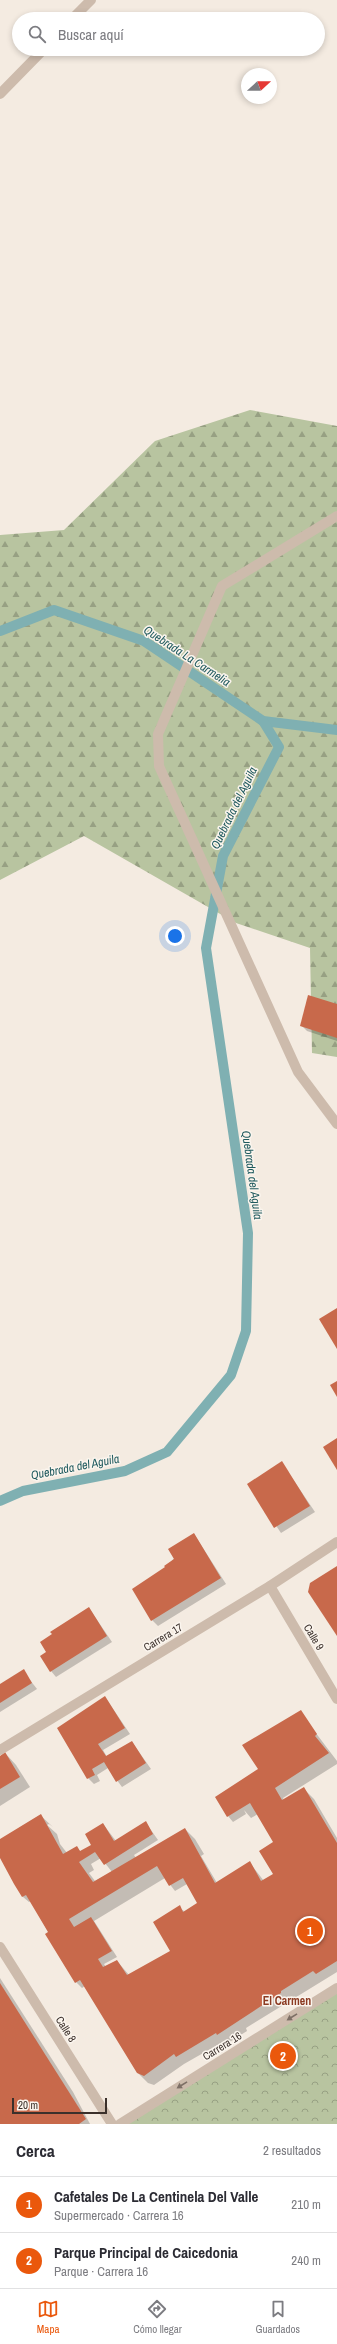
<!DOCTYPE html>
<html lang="es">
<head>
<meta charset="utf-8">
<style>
	:root { --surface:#fff; --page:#f2f2f3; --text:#2b2b33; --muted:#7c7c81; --line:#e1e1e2; --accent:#ea580c }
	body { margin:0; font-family:"Archivo Narrow",sans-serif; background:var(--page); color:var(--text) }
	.compass { position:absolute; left:241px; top:68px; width:36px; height:36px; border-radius:50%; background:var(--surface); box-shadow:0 2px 6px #0003; rotate:69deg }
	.scale { position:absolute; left:12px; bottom:10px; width:95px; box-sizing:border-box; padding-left:4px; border:2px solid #3b302b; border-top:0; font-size:11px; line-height:14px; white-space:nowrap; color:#3b302b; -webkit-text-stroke:3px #fbf5ee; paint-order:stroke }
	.you { position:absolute; left:175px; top:936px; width:14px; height:14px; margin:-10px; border:3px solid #fff; border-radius:50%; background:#1a73e8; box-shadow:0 0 0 6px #1a73e833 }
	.badge { display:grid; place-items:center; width:26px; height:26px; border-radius:50%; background:var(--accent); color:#fff; font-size:13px; font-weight:700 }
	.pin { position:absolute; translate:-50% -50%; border:2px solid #fff; box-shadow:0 1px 4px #0006 }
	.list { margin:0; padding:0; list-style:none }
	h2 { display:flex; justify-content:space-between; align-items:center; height:52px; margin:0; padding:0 16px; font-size:17px }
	h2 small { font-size:13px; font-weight:400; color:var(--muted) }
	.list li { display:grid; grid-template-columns:26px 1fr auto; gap:12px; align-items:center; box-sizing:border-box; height:56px; padding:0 16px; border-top:1px solid var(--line) }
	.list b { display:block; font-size:15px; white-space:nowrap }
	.list p { margin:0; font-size:13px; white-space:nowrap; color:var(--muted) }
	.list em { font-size:13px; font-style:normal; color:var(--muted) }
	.icon { flex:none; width:22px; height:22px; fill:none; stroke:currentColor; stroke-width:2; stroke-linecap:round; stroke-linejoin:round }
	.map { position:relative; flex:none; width:337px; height:2124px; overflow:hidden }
	.search { position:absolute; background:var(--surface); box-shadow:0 2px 6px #0003; left:12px; right:12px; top:12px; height:44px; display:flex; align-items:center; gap:10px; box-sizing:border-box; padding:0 14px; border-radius:22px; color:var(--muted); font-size:15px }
	.sheet { height:164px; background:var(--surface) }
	nav { display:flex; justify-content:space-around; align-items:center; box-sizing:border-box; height:56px; border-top:1px solid var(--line); background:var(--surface); font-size:11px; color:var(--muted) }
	nav a { display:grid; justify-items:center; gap:2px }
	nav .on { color:var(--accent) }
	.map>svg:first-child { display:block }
</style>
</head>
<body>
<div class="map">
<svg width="337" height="2124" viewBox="0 0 337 2124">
	<defs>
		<pattern id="forest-firs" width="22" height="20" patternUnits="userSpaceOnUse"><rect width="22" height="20" fill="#b8c4a0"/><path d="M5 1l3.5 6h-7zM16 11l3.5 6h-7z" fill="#97a083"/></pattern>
		<pattern id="park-crowns" width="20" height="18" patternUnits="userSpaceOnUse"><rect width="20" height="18" fill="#b8c4a0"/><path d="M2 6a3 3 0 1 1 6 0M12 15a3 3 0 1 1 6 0" fill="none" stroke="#97a083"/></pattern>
	</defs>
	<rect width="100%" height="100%" fill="#f4ebe1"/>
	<!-- forest -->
	<polygon fill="url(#forest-firs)" points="250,410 337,426 337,1057 312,1053 310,948 236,923 84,836 0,880 0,535 64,530 155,441"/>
	<!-- park -->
	<polygon fill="url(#park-crowns)" points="337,1988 337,2124 120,2124"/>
	<!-- shadow -->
	<g fill="#0003" fill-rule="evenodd">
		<polygon points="337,1005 337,1041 307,1031 301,1025"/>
		<polygon points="282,1463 315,1512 281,1533 248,1484"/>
		<polygon points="194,1534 226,1584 158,1626 152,1620 166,1568"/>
		<polygon points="89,1608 112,1642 56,1677 51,1671 47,1652"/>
		<polygon points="23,1671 37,1689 0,1712 0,1685"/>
		<polygon points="105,1697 130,1734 103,1750 107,1757 132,1742 151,1769 122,1787 108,1768 97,1775 100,1781 94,1784 88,1778"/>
		<path d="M300,1712L337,1761V1764L283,1798L284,1800L304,1789L314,1799L337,1838V1972L246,2028L247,2031L228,2043L226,2040L184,2064L154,2085L148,2083L137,2072L85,1986L82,1988L76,1982L31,1901L29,1902L23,1897L0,1856V1840L40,1815L53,1827L49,1824L47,1825L57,1834L60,1844L67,1853L76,1847L81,1852L92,1845L103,1824L116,1841L146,1823L158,1840L134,1855L136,1858L185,1829L195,1839L204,1854L201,1856L217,1883L250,1863L264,1881L275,1875V1843L258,1814L251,1818L244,1810L246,1814L233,1822L228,1816ZM101,1858L112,1872L95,1881L89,1873L94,1870L91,1864ZM165,1878L175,1891L187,1884L199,1904L185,1912L179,1907L173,1956L129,1975L117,1961L106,1967L104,1964L117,1957L94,1921Z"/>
		<polygon points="5,1753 16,1765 30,1787 0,1806 0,1757"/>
		<polygon points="0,1978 73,2092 90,2124 0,2124"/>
	</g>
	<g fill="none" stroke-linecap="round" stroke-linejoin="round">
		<!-- stream -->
		<g stroke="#7fb0b2" stroke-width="10">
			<polyline points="0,631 54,610 144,641 263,721 337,730"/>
			<polyline points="0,1501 23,1491 125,1471 167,1452 231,1375 246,1331 248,1233 206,948 223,856 279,747 263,721"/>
		</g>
	</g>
	<!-- building -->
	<g fill="#c8694b" fill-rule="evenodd">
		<polygon points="308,995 337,1004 337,1038 300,1026"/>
		<polygon points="337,1308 337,1349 319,1319"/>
		<polygon points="337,1381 337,1397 330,1385"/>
		<polygon points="337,1438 337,1470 323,1447"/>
		<polygon points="282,1461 310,1506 274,1528 247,1484"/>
		<polygon points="194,1533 221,1578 151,1621 132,1589 165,1567 164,1566 174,1559 168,1549"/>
		<polygon points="337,1566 337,1636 308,1592 310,1583"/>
		<polygon points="89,1607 107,1636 50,1672 40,1656 46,1652 40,1642 52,1634 50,1632"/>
		<polygon points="24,1669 32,1683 0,1703 0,1684"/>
		<polygon points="105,1696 125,1728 98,1744 106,1756 132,1741 146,1763 116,1782 104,1762 92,1769 95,1775 87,1779 57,1728"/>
		<path d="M301,1710L317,1734L315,1736L329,1753L275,1788L282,1800L304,1787L337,1843V1961L316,1974L313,1971L281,1991V1993L217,2035L216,2033L176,2057L174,2054L144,2076L137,2073L80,1980L75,1983L45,1934L48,1932L26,1895L22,1897L14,1884L0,1858V1839L41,1814L63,1854L77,1846L80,1851L91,1845L85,1834L103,1823L114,1841L146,1821L153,1834L104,1865L95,1852L79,1862L93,1882L185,1828L215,1883L250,1861L261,1881L273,1874L259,1851L273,1842L250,1803L227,1817L215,1797L258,1769L242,1745ZM157,1866L169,1886L183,1878L197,1903L183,1912L180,1905L153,1922L170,1951L127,1975L117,1960L103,1967L98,1959L112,1951L91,1917L74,1927L69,1919Z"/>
		<polygon points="5,1752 20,1777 0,1789 0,1756"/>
		<polygon points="0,1983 86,2119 79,2124 0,2124"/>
	</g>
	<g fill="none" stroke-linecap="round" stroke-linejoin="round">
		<!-- minor -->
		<g stroke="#cdbbac" stroke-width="10">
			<polyline points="72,19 91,0"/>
			<polyline points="0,94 44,49"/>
			<polyline points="337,516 222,586 158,734 159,766 298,1072 337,1124"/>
			<polyline points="270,1586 337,1699"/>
			<polyline points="0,1750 270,1586 337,1542"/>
			<polyline points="0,1947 112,2124"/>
			<polyline points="120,2124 337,1988"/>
		</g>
	</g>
	<!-- one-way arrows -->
	<defs><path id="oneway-solid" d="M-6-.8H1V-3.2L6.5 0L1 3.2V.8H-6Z"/></defs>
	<g fill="#7d6f65">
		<use href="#oneway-solid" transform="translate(292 2017) rotate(148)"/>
		<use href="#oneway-solid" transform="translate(182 2085) rotate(148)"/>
	</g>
	<g text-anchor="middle" stroke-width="3" stroke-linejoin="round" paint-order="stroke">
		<!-- street labels -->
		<g font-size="11" fill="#3b302b" stroke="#fbf5ee">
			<text transform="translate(163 1637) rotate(-31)" y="4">Carrera 17</text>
			<text transform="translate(314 1637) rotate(59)" y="4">Calle 9</text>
			<text transform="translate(66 2029) rotate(58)" y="4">Calle 8</text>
			<text transform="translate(222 2046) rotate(-32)" y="4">Carrera 16</text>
		</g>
		<!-- water labels -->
		<g font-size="12" font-style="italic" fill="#1f5a5e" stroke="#fbf5ee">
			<text transform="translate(187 656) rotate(33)" y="4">Quebrada La Carmelia</text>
			<text transform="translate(234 808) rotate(-64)" y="4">Quebrada del Aguila</text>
			<text transform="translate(252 1175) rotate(82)" y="4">Quebrada del Aguila</text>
			<text transform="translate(75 1467) rotate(-11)" y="4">Quebrada del Aguila</text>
		</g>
		<!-- neighbourhood labels -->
		<g font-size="12" font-weight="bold" fill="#8c3b22" stroke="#fbf5ee">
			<text x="287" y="2005">El Carmen</text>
		</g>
	</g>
</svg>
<svg class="compass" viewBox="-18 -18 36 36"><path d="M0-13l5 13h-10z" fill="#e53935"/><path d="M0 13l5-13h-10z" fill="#7c7c81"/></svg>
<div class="scale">20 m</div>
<div class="you"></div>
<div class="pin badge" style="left:310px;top:1931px">1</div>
<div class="pin badge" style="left:283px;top:2056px">2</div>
<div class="search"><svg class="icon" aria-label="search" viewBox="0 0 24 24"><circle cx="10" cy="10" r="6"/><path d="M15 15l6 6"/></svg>Buscar aquí</div>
</div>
<section class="sheet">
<h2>Cerca<small>2 resultados</small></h2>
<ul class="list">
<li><span class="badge">1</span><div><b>Cafetales De La Centinela Del Valle</b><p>Supermercado · Carrera 16</p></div><em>210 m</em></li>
<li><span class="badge">2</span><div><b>Parque Principal de Caicedonia</b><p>Parque · Carrera 16</p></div><em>240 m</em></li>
</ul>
</section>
<nav>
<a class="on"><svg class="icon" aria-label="map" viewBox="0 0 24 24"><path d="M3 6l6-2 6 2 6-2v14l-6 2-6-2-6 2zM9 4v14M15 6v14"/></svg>Mapa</a>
<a><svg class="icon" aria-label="directions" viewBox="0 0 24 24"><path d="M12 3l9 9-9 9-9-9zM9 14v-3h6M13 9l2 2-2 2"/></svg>Cómo llegar</a>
<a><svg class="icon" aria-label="saved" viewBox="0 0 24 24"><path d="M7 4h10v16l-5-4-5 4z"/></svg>Guardados</a>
</nav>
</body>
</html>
